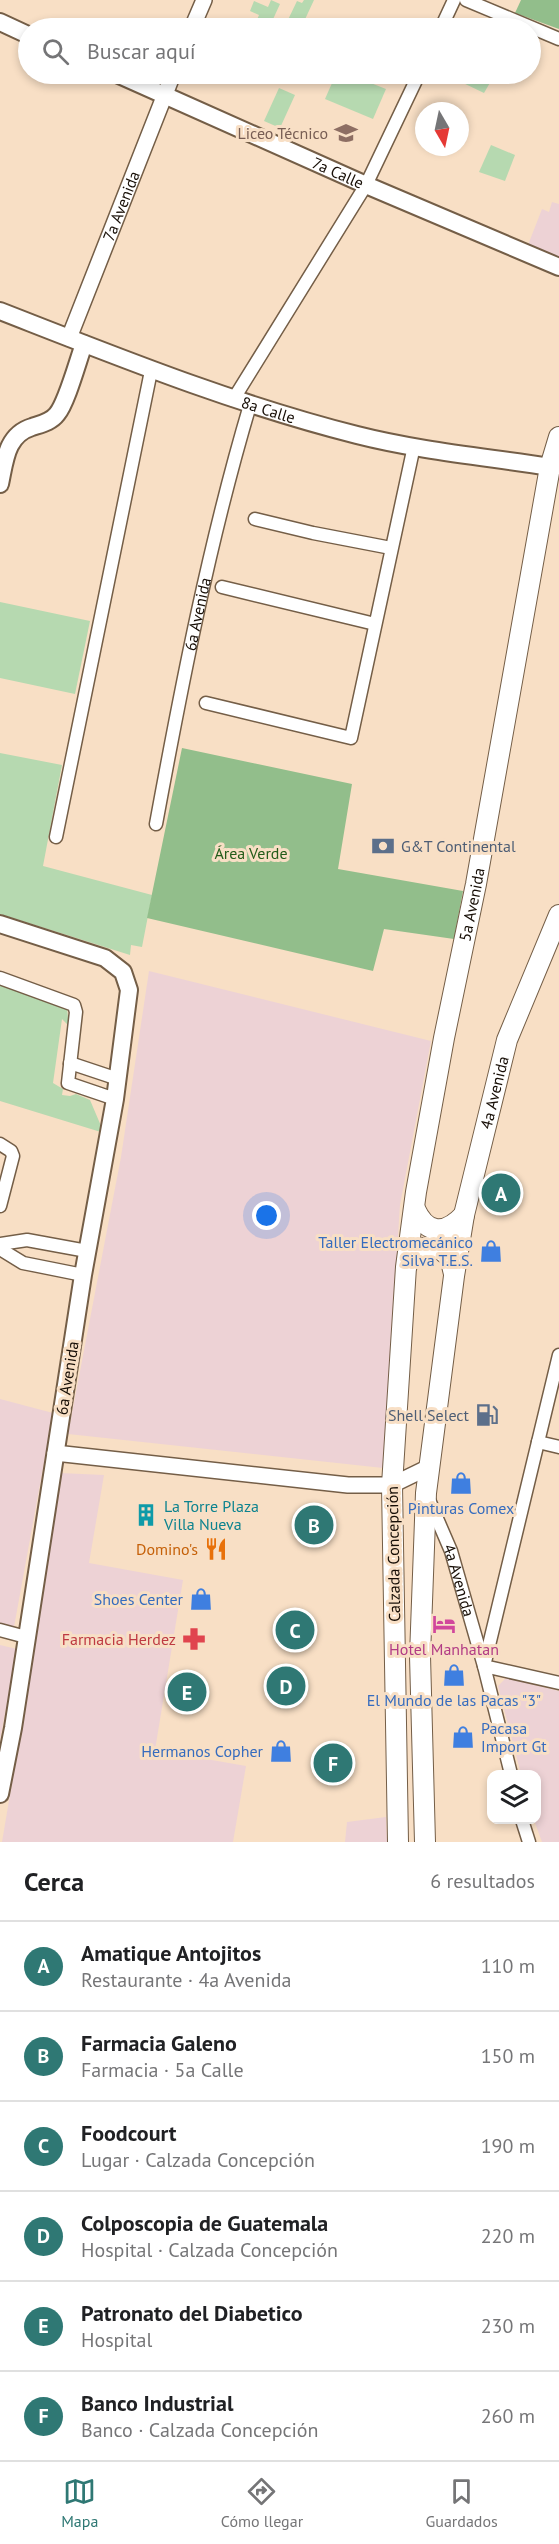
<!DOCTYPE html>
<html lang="es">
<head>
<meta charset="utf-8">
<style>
	:root { --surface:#fff; --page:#f2f2f2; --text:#202124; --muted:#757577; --line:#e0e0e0; --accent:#2f7874 }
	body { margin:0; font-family:"PT Sans",sans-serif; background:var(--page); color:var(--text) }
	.controls { position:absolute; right:18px; bottom:18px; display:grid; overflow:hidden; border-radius:12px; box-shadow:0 3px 9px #0003 }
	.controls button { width:54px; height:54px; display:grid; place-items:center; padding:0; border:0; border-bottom:2px solid var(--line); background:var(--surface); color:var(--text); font:30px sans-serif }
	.compass { position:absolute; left:415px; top:102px; width:54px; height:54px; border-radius:50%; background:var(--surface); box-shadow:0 3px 9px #0003; rotate:171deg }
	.you { position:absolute; left:267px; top:1216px; width:21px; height:21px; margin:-15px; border:4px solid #fff; border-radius:50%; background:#1a73e8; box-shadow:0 0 0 9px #1a73e833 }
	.badge { display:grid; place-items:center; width:39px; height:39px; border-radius:50%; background:var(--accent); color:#fff; font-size:20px; font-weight:700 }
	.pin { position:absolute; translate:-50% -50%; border:3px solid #fff; box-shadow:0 2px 6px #0006 }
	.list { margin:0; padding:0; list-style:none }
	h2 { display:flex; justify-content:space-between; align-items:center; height:78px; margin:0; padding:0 24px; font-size:26px }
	h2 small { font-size:20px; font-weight:400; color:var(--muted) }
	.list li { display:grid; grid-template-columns:39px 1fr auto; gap:18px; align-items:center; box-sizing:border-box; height:90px; padding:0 24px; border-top:2px solid var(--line) }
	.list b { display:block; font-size:22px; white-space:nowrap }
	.list p { margin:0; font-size:20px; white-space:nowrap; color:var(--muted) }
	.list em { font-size:20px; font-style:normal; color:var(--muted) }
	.icon { flex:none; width:33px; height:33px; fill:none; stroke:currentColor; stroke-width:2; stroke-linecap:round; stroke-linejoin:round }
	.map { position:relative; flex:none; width:559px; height:1842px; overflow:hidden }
	.search { position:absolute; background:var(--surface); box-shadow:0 3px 9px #0003; left:18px; right:18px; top:18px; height:66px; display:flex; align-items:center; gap:15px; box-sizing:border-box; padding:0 21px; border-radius:33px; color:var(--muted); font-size:22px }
	.sheet { height:618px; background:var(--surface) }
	nav { display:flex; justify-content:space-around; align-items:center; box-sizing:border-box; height:84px; border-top:2px solid var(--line); background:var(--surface); font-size:16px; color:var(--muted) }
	nav a { display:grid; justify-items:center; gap:3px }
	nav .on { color:var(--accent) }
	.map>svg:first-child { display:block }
</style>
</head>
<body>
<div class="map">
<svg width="559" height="1842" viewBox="0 0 559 1842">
	<rect width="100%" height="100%" fill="#f8dfc5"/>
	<!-- industrial -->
	<g fill="#edd2d5">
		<polygon points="552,202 559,204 559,257 528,245 542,209 549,212"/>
		<polygon points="149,971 431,1041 400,1205 383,1468 68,1434 121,1157"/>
		<polygon points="0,1399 53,1413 14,1627 0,1623"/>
		<polygon points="60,1473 104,1475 89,1563 183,1580 155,1750 246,1766 233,1842 2,1842 34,1653 34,1625"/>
		<polygon points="0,1645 17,1649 0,1740"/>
		<polygon points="506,1678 559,1691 559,1842 542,1842 534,1820 536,1820 536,1774 521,1774 498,1686"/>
		<polygon points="386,1817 387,1842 345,1842 347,1822"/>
	</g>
	<!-- green -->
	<g fill="#b6d9b0">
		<polygon points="271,0 280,4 269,28 256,22 259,15 250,11 254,1 268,7"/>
		<polygon points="304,0 314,0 301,28 285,26 297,1 302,3"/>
		<polygon points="336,74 348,74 386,89 373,119 325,99"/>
		<polygon points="461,74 495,74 484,93 459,81"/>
		<polygon points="279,88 295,95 280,128 264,121"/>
		<polygon points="491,145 515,155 505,181 479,172"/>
		<polygon points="0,602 90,621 75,694 0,678"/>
		<polygon points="0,753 62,765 43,866 152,895 142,947 131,945 130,955 0,914"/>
		<polygon points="0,985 67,1008 69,1026 62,1019 53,1083 63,1089 62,1095 70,1096 76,1094 90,1100 104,1133 0,1101"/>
	</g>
	<!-- forest -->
	<g fill="#92be8b">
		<polygon points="521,0 559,0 559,29 515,13"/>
		<polygon points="182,748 352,784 338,869 463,891 454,939 384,929 373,971 147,918"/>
	</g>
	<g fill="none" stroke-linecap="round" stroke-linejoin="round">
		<!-- minor casing -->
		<g stroke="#745e47" stroke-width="15">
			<g id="minor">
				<polyline points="466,0 559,39"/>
				<polyline points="441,28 454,0"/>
				<polyline points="233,400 366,185 419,74"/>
				<polyline points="255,519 313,533 391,548"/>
				<polyline points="222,587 375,624"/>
				<polyline points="206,703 351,738 414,446"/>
				<path id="s1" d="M156,824C182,683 209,543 250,405"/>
				<polyline points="56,837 151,371"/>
				<polyline points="0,978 74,1005 76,1012 68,1083 115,1099"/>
				<polyline points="70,1063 118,1079"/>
				<polyline points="0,1144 11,1151 13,1156 0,1206"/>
				<polyline points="0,1244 27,1240 87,1251"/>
				<polyline points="0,1249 23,1263 83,1275"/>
				<polyline points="559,1355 484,1666 559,1683"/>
				<polyline points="538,1442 559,1447"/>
				<path id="s2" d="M429,1500L451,1551L484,1666L511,1774"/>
				<polyline points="0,1630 26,1637"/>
				<polyline points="522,1820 529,1842"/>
			</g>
		</g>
		<!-- tertiary casing -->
		<g stroke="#745e47" stroke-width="18">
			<g id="tertiary">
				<polyline points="192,28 204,0"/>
				<path id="s3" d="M69,338L173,74"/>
				<polyline points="55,1453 348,1485 392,1485 429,1467"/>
			</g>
		</g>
		<!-- secondary casing -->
		<g stroke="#745e47" stroke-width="20">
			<g id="secondary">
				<polyline points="0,22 28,35"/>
				<path id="s4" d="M117,74L366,185L559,267"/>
				<path id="s5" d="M0,311C118,357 234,404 357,435C420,451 486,457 550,467"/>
				<path d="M0,484C5,461 6,435 32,427C41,424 51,422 57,414C67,402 78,360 84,344"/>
				<polyline points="0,924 105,958 123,972 129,990 115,1099 83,1275 13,1728 0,1794"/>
			</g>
		</g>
		<!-- primary casing -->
		<g stroke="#745e47" stroke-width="22">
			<g id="primary">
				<path d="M415,1209C427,1235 445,1235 464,1215"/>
				<path d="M407,1265C414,1252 422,1245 438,1247L450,1257L454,1274"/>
				<path id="s6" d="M398,1842L392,1485L406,1267L416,1192L444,1038L476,884L550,467L559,437"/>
				<path id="s7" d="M425,1842L420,1656L426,1493L454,1276L464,1215L507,1040L559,915"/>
			</g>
		</g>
		<!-- minor -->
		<use href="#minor" stroke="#fff" stroke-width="12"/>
		<!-- tertiary -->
		<use href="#tertiary" stroke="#fff" stroke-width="15"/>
		<!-- secondary -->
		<use href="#secondary" stroke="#fff" stroke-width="16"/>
		<!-- primary -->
		<use href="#primary" stroke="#fff" stroke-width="20"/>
	</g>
	<!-- icons -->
	<defs>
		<g id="school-bare" transform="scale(1.8)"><path d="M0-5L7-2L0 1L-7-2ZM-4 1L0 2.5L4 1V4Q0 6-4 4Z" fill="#8d6e63" stroke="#f8dfc5" stroke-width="2.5" paint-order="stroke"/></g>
		<g id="bank-bare" transform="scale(1.8)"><path d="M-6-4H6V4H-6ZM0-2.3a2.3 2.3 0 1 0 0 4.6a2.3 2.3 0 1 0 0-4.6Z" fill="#5c6f8a" stroke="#f8dfc5" stroke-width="2.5" paint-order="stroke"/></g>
		<g id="shop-bare" transform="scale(1.8)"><path d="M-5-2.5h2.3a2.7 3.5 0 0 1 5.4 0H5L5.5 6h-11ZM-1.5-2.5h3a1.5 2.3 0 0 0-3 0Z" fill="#3f7fe0" stroke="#f8dfc5" stroke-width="2.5" paint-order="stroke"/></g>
		<g id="fuel-bare" transform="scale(1.8)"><path d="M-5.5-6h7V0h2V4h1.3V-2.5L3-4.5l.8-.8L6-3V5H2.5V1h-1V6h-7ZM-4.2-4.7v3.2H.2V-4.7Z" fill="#5c6f8a" stroke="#f8dfc5" stroke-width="2.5" paint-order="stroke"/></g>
		<g id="building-bare" transform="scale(1.8)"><path d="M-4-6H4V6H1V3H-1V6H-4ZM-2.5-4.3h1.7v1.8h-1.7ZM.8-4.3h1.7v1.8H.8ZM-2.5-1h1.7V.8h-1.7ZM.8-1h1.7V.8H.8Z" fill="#0f9aa8" stroke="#f8dfc5" stroke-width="2.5" paint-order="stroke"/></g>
		<g id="restaurant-bare" transform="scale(1.8)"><path d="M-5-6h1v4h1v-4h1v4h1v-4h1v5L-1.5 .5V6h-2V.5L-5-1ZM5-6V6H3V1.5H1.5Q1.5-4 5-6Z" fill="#e8710a" stroke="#f8dfc5" stroke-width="2.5" paint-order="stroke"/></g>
		<g id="hotel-bare" transform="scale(1.8)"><path d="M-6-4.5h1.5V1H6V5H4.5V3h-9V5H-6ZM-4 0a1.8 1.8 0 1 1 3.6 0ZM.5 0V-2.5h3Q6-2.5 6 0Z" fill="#d1479c" stroke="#f8dfc5" stroke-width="2.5" paint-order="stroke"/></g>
		<g id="pharmacy-bare" transform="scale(1.8)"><path d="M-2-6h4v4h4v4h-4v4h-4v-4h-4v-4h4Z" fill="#e0444e" stroke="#f8dfc5" stroke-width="2.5" paint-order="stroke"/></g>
	</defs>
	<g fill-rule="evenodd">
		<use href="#school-bare" x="346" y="133"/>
		<use href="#bank-bare" x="383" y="846"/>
		<use href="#shop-bare" x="491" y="1251"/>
		<use href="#fuel-bare" x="487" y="1415"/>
		<use href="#shop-bare" x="461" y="1483"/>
		<use href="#building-bare" x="146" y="1515"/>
		<use href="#restaurant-bare" x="216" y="1549"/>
		<use href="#shop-bare" x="201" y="1599"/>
		<use href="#hotel-bare" x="444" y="1624"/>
		<use href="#pharmacy-bare" x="194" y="1639"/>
		<use href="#shop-bare" x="454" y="1675"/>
		<use href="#shop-bare" x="463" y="1737"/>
		<use href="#shop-bare" x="281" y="1751"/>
	</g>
	<g text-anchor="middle" stroke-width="6" stroke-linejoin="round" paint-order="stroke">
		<!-- education labels -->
		<g font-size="16" fill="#785e54" stroke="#f8dfc5" text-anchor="end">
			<text x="328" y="139">Liceo Técnico</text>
		</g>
		<!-- street labels -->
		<g font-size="16" fill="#170e06" stroke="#f8dfc5">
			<text dy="6" stroke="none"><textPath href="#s4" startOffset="242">7a Calle</textPath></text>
			<text dy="6" stroke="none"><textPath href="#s3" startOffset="142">7a Avenida</textPath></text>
			<text dy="6" stroke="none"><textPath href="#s5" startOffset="286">8a Calle</textPath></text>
			<text dy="6" stroke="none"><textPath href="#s1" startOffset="214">6a Avenida</textPath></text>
			<text dy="6" stroke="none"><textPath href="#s6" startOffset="944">5a Avenida</textPath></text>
			<text dy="6" stroke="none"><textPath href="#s7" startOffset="756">4a Avenida</textPath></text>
			<text transform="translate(67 1378) rotate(-81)" y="6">6a Avenida</text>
			<text transform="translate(393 1554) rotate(-91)" y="6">Calzada Concepción</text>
			<text dy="6" stroke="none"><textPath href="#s2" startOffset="86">4a Avenida</textPath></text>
		</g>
		<!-- service labels -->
		<g font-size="16" fill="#4e5e75" stroke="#f8dfc5" text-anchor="start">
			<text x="401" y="852">G&amp;T Continental</text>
			<text x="469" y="1421" text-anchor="end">Shell Select</text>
		</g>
		<!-- park labels -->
		<g font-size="16" fill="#235c1a" stroke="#f8dfc5">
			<text x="251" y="859">Área Verde</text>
		</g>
		<!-- shop labels -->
		<g font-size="16" fill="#366cbe" stroke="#f8dfc5" text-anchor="end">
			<text x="473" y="1248">Taller Electromecánico<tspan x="473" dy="18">Silva T.E.S.</tspan></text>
			<text x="461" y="1514" text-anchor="middle">Pinturas Comex</text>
			<text x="183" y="1605">Shoes Center</text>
			<text x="454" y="1706" text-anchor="middle">El Mundo de las Pacas "3"</text>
			<text x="481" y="1734" text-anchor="start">Pacasa<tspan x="481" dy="18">Import Gt</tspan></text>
			<text x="263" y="1757">Hermanos Copher</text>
		</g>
		<!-- culture labels -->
		<g font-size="16" fill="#0d838f" stroke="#f8dfc5" text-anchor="start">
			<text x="164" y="1512">La Torre Plaza<tspan x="164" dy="18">Villa Nueva</tspan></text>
		</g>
		<!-- food labels -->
		<g font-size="16" fill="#c56008" stroke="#f8dfc5" text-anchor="end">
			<text x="198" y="1555">Domino's</text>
		</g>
		<!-- health labels -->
		<g font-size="16" fill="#be3a42" stroke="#f8dfc5" text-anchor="end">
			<text x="176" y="1645">Farmacia Herdez</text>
		</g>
		<!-- hotel labels -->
		<g font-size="16" fill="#b23c85" stroke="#f8dfc5">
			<text x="444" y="1655">Hotel Manhatan</text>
		</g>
	</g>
</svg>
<div class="controls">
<button><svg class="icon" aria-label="layers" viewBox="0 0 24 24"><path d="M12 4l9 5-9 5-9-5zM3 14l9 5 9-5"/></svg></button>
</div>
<svg class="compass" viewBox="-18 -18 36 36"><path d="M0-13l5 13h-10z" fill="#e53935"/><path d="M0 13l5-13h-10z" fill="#757577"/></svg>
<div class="you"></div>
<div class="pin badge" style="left:501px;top:1193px">A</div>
<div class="pin badge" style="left:314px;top:1525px">B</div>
<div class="pin badge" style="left:295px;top:1630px">C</div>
<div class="pin badge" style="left:286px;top:1686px">D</div>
<div class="pin badge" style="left:187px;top:1692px">E</div>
<div class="pin badge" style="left:333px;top:1763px">F</div>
<div class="search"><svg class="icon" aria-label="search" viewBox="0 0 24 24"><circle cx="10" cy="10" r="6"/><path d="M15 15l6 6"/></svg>Buscar aquí</div>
</div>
<section class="sheet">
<h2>Cerca<small>6 resultados</small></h2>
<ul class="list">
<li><span class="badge">A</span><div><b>Amatique Antojitos</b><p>Restaurante · 4a Avenida</p></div><em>110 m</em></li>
<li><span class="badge">B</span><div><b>Farmacia Galeno</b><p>Farmacia · 5a Calle</p></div><em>150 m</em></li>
<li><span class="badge">C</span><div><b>Foodcourt</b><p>Lugar · Calzada Concepción</p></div><em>190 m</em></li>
<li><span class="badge">D</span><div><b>Colposcopia de Guatemala</b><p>Hospital · Calzada Concepción</p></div><em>220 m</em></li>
<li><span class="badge">E</span><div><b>Patronato del Diabetico</b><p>Hospital</p></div><em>230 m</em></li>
<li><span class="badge">F</span><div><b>Banco Industrial</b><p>Banco · Calzada Concepción</p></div><em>260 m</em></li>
</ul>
</section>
<nav>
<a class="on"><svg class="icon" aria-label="map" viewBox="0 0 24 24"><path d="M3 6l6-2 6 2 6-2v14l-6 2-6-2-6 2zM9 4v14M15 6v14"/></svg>Mapa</a>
<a><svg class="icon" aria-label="directions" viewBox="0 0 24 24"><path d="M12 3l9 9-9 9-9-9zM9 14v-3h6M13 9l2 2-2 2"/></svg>Cómo llegar</a>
<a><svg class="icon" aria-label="saved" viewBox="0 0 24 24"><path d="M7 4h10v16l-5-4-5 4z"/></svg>Guardados</a>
</nav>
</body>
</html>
